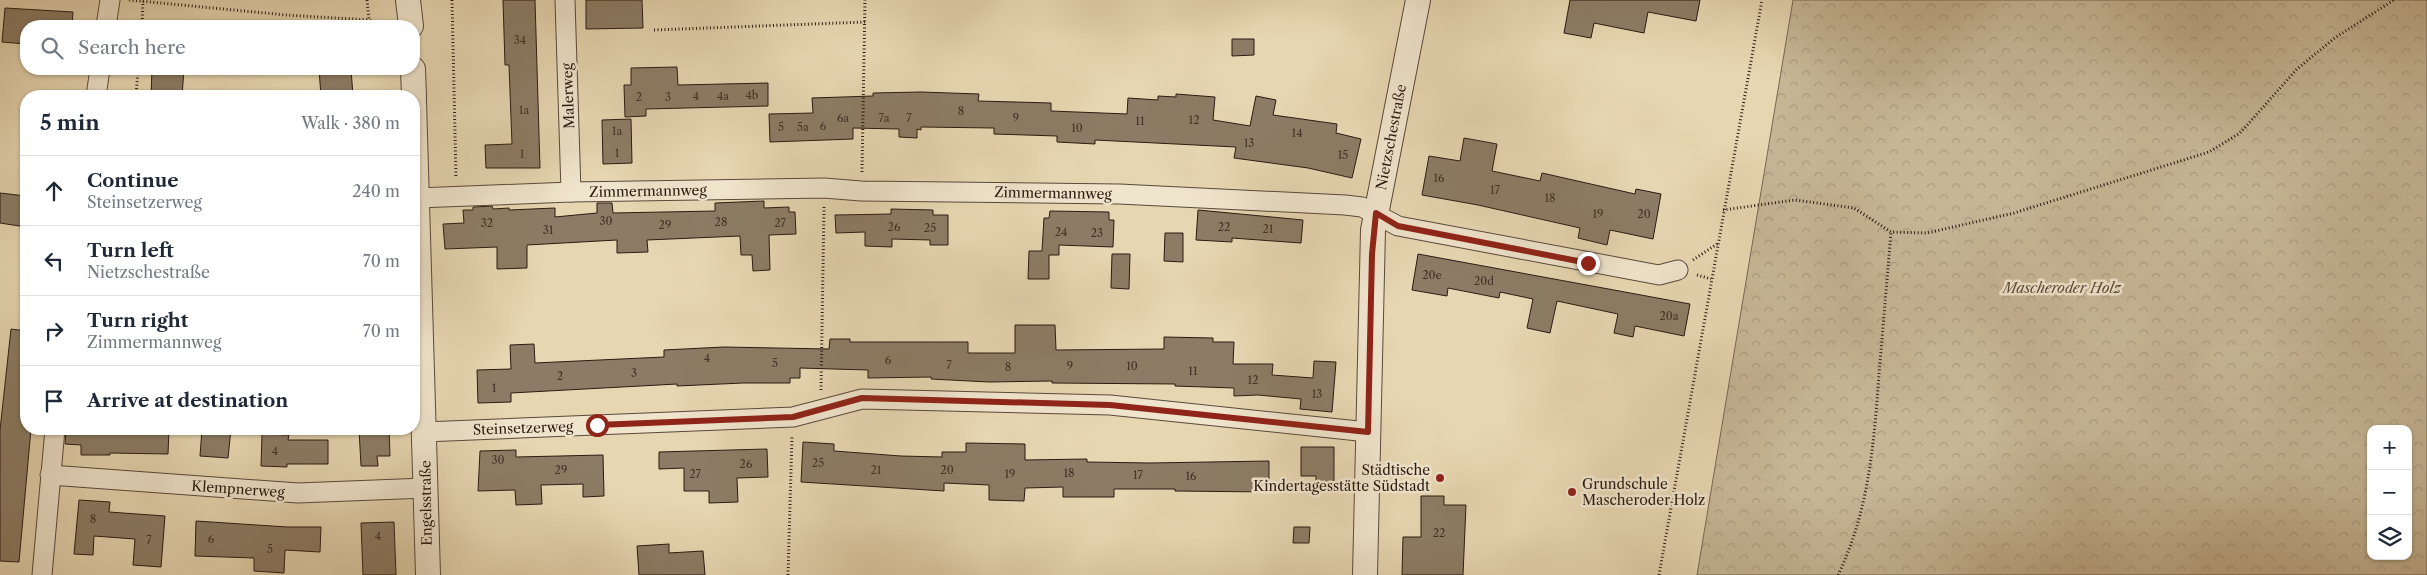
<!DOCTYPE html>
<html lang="en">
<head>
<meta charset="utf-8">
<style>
	:root { --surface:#fff; --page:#f2f2f3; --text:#1f2937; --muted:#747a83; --line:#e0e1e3 }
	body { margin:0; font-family:"Libre Caslon Text",serif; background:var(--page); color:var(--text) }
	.controls { position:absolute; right:15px; bottom:15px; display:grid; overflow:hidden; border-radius:10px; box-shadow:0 1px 4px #0004 }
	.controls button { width:45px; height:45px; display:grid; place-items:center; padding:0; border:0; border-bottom:1px solid var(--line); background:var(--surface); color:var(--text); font:25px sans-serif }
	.stop { position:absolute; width:15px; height:15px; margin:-11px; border:4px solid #8f2418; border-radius:50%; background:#fff }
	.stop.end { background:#8f2418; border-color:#fff; box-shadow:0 1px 5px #0008 }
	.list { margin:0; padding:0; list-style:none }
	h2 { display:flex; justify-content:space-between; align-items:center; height:65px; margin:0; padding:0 20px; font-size:21px }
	h2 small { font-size:16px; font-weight:400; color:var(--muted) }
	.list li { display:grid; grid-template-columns:32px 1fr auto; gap:15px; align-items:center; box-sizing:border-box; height:70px; padding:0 20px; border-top:1px solid var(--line) }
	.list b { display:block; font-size:19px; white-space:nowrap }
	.list p { margin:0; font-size:16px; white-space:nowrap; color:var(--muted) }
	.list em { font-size:16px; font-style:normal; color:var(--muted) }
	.icon { flex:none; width:28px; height:28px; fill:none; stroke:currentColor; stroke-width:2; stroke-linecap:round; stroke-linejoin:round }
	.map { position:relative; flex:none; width:2427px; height:575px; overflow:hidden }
	.search { position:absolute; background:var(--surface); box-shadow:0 1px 4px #0004; left:20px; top:20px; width:400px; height:55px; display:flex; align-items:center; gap:12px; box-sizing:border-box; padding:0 18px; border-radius:20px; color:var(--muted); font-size:19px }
	.panel { position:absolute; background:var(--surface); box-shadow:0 1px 4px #0004; left:20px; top:90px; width:400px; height:345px; border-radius:20px }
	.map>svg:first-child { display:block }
</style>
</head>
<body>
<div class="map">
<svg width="2427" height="575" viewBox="0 0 2427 575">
	<defs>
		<pattern id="forest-crowns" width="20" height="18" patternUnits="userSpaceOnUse" patternTransform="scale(1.25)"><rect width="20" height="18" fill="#c6b696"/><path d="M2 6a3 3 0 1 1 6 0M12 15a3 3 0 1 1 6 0" fill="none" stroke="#aa9c80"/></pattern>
	</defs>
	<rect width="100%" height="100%" fill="#e6d6b1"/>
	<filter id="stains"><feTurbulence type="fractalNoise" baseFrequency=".004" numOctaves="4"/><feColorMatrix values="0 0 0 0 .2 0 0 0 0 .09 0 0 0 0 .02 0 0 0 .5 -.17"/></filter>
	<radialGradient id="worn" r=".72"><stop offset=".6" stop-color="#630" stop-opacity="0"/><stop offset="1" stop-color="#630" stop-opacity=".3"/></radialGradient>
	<!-- forest -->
	<path fill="url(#forest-crowns)" stroke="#786854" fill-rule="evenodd" d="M1793,0H2427V575H1697ZM2371,429H2408V556H2371Z"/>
	<!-- building -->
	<g fill="#8c7c65" stroke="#2b1a12">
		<polygon points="503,0 535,0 540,168 486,168 485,145 512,144 509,65 505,65"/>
		<polygon points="586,0 642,0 643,28 586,29"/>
		<polygon points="1570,0 1700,0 1696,21 1648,12 1644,33 1594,23 1591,38 1564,33"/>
		<polygon points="5,8 73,12 72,26 26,26 26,44 2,42"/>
		<polygon points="1232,39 1254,39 1254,55 1232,56"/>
		<polygon points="677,67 678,85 768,83 768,106 646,109 646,116 625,117 624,85 631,85 631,68"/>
		<polygon points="152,69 184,69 182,96 151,96"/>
		<polygon points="319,69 351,69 353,96 321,96"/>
		<polygon points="921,92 979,94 978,101 1051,103 1051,111 1127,114 1128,98 1158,100 1158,96 1176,97 1176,94 1215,97 1213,120 1250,126 1256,96 1276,100 1273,115 1337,124 1336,133 1361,139 1352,178 1308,168 1234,158 1236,147 1095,140 1095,144 1057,142 1057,136 994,134 994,128 921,127 921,130 917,129 917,138 899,137 899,129 853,128 853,139 770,142 769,114 813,113 812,98 873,96 873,93"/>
		<polygon points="631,119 632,163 603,164 602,120"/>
		<polygon points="1464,138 1497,144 1492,171 1540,181 1542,173 1635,194 1636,189 1661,194 1653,239 1610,230 1607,245 1578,238 1580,228 1478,205 1422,195 1429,156 1460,161"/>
		<polygon points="0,193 26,196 26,227 0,223"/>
		<polygon points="764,201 764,208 789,207 789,212 795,212 796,234 769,235 770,270 753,271 752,255 741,255 740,236 647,240 648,252 617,253 617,240 527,245 527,268 497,269 497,247 445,249 443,224 464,223 463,210 473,210 473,207 492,206 493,209 509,208 509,210 555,208 555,217 597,213 597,203 612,203 613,213 715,211 715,203"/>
		<polygon points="891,209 933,210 933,215 948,215 948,245 930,245 930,240 892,239 892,247 865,246 865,232 836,233 835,215 891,214"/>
		<polygon points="1198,210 1303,220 1301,243 1232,238 1232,242 1196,240"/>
		<polygon points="1050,211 1109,212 1109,220 1114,220 1113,247 1059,245 1059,255 1049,255 1049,279 1028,279 1029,251 1042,251 1044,218 1049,218"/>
		<polygon points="1165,233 1183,233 1183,262 1164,261"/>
		<polygon points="1112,254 1130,254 1129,289 1111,288"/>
		<polygon points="1418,254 1690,304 1684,336 1635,326 1633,337 1614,333 1618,314 1557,301 1550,333 1527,328 1533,299 1500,292 1499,298 1448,288 1447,296 1412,290"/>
		<polygon points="1015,325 1055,325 1056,350 1164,349 1164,337 1213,338 1213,342 1234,342 1233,364 1273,364 1272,375 1313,378 1314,361 1336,362 1332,412 1300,409 1301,399 1258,395 1234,396 1234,388 1175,386 1175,384 1052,383 1052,381 989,382 931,379 931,377 868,378 868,370 800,368 800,378 790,378 790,383 743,383 677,386 677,384 511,393 511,402 478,403 477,370 511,369 510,345 534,344 535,363 664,357 664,350 724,347 829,349 830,339 850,339 850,342 968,342 968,353 1015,353"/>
		<polygon points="11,329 26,331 26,429 31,429 19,562 0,561 0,430"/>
		<polygon points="66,429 169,429 168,454 110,453 110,455 81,455 81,445 65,444"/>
		<polygon points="202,429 231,429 228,458 200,456"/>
		<polygon points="359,429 389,429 390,456 377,456 378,466 361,466"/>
		<polygon points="262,434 289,435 288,440 328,440 328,464 287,464 287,467 261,466"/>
		<polygon points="803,442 834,444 834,451 901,456 942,457 942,452 966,452 966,443 1025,444 1025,460 1087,459 1087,462 1150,463 1269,461 1269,492 1175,491 1175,489 1114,489 1114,497 1063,497 1063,487 1025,488 1024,501 989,500 989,485 944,483 944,491 801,482"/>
		<polygon points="1301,447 1334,447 1334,488 1316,488 1316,476 1301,476"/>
		<polygon points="767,449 768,477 737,478 738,502 709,503 709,491 684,491 684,468 659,469 659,452"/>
		<polygon points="516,450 516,457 603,455 604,496 583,497 583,484 541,485 542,504 516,505 515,490 478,491 480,451"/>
		<polygon points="1421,496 1444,496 1444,505 1466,505 1463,575 1402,575 1403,537 1421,537"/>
		<polygon points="79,500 110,502 109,512 165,516 161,567 133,565 135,539 94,536 93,555 74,554"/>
		<polygon points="196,521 287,527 321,527 320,552 285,550 284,573 254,571 254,558 195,556"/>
		<polygon points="394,522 396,575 363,575 361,523"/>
		<polygon points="1294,527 1310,527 1309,543 1293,543"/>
		<polygon points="669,544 669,553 703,551 705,575 639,575 637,546"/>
	</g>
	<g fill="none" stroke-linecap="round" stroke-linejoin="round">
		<!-- minor casing -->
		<g stroke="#5a493a" stroke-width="21">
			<g id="minor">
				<polyline points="565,0 571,192"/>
				<polyline points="106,26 110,0"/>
				<polyline points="96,96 100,69"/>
				<polyline points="417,198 571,192 824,188 861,191 1119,194 1345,205 1362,207 1398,226 1659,275 1678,270"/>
				<polyline points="424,432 793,417 862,399 1110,405 1368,432"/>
				<polyline points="50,475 298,493 426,488"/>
				<polyline points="42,575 55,429"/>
			</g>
		</g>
		<!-- tertiary casing -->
		<g stroke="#5a493a" stroke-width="26">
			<g id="tertiary">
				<polyline points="408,0 411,26"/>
				<polyline points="413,69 414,96"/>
				<polyline points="414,101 428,575"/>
				<polyline points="1365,575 1373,230 1418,0"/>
			</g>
		</g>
		<!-- path -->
		<g stroke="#2b1a12" stroke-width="3" stroke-dasharray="1 2.5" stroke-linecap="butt">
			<polyline points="129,0 286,15 369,20"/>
			<polyline points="367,0 369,20 382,26"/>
			<polyline points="452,0 456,178"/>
			<polyline points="142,26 143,1"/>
			<polyline points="654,30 865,22"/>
			<polyline points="136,96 138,69"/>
			<polyline points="862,172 865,0"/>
			<polyline points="1723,210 1795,200 1854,208 1891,232 1927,233 2014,213 2209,152 2240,133 2297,69 2336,37 2394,0"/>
			<polyline points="1693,260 1717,244"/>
			<polyline points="1697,275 1711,279"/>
			<polyline points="821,390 824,207"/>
			<polyline points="788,575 792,436"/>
			<polyline points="1659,575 1762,0"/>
			<path d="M1838,575C1869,511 1874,443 1879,374C1883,327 1887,280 1891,232"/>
		</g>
		<!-- minor -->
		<use href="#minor" stroke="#efe4cc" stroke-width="19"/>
		<!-- tertiary -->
		<use href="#tertiary" stroke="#efe4cc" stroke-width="24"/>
	</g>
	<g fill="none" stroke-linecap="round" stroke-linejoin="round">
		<!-- route -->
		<polyline stroke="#8f2418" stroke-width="6" points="597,425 793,417 862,398 1110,405 1368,432 1372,254 1376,213 1398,226 1588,263"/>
	</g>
	<!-- markers -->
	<g fill="#8f2418" stroke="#efe4cc" stroke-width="2">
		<circle cx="1440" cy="478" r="5"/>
		<circle cx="1572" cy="492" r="5"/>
	</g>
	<g text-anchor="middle" stroke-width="5" stroke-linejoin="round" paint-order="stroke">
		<!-- number labels -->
		<g font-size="11" fill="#433227">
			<text x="520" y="44">34</text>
			<text x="752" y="99">4b</text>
			<text x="696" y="100">4</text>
			<text x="723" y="100">4a</text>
			<text x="639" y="101">2</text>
			<text x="668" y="101">3</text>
			<text x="524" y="114">1a</text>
			<text x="961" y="115">8</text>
			<text x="843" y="122">6a</text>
			<text x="884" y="122">7a</text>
			<text x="909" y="122">7</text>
			<text x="1016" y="122">9</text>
			<text x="1194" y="124">12</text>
			<text x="1140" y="125">11</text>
			<text x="823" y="130">6</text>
			<text x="781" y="131">5</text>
			<text x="803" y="131">5a</text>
			<text x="1077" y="132">10</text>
			<text x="617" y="135">1a</text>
			<text x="1297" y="137">14</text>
			<text x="1249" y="147">13</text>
			<text x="617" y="157">1</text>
			<text x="522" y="158">1</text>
			<text x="1343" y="159">15</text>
			<text x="1439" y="182">16</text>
			<text x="1495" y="194">17</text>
			<text x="1550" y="202">18</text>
			<text x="1598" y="218">19</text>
			<text x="1644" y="218">20</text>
			<text x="606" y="225">30</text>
			<text x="721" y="226">28</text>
			<text x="487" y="227">32</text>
			<text x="780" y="227">27</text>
			<text x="665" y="229">29</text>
			<text x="894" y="231">26</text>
			<text x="1224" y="231">22</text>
			<text x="930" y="232">25</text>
			<text x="1268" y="233">21</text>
			<text x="548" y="234">31</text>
			<text x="1061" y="236">24</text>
			<text x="1097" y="237">23</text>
			<text x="1432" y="279">20e</text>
			<text x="1484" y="285">20d</text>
			<text x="1669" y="320">20a</text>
			<text x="707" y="362">4</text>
			<text x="888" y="364">6</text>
			<text x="775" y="367">5</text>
			<text x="949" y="369">7</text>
			<text x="1070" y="370">9</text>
			<text x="1132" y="370">10</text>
			<text x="1008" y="371">8</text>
			<text x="1193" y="375">11</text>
			<text x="634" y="377">3</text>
			<text x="560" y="380">2</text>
			<text x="1253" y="384">12</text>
			<text x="494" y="392">1</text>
			<text x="1317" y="398">13</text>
			<text x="275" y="455">4</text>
			<text x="498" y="464">30</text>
			<text x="818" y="467">25</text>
			<text x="746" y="468">26</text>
			<text x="561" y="474">29</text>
			<text x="876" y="474">21</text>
			<text x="947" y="474">20</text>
			<text x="1069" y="477">18</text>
			<text x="695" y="478">27</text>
			<text x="1010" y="478">19</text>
			<text x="1138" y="479">17</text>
			<text x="1191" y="480">16</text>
			<text x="93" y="523">8</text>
			<text x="1439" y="537">22</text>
			<text x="378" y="540">4</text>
			<text x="211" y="543">6</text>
			<text x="149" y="544">7</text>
			<text x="270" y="553">5</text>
		</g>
		<!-- street labels -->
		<g font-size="14" fill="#2b1a12" stroke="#efe4cc">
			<text transform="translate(568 96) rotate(-92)" y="5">Malerweg</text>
			<text transform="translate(1391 137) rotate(-79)" y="5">Nietzschestraße</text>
			<text transform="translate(648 191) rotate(-1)" y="5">Zimmermannweg</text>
			<text transform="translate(1053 193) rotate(1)" y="5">Zimmermannweg</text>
			<text transform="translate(523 428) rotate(-2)" y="5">Steinsetzerweg</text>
			<text transform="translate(238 489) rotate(4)" y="5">Klempnerweg</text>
			<text transform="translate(426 503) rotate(-91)" y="5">Engelsstraße</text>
		</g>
		<!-- park labels -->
		<g font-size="14" font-style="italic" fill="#5a493a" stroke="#efe4cc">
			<text x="2062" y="293">Mascheroder Holz</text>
		</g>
		<!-- poi labels -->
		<g font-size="14" fill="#2b1a12" stroke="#efe4cc" text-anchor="end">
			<text x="1430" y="475">Städtische<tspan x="1430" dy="16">Kindertagesstätte Südstadt</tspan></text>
			<text x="1582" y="489" text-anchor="start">Grundschule<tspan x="1582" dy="16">Mascheroder Holz</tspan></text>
		</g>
	</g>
	<rect width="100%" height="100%" filter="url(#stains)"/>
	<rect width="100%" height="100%" fill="url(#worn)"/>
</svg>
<div class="controls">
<button>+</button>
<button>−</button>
<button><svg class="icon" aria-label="layers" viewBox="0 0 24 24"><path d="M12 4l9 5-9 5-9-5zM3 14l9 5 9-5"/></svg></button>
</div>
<div class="stop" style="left:597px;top:425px"></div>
<div class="stop end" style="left:1588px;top:263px"></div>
<div class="search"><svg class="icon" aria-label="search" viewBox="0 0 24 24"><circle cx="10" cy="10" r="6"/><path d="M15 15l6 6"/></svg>Search here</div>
<section class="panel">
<h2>5 min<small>Walk · 380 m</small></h2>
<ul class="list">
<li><svg class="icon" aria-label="ahead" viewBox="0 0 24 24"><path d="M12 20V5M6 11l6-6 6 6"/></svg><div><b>Continue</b><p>Steinsetzerweg</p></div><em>240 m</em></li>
<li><svg class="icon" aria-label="left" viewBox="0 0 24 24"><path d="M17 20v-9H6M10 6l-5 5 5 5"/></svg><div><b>Turn left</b><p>Nietzschestraße</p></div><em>70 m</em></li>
<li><svg class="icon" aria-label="right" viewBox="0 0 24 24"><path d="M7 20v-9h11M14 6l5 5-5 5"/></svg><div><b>Turn right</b><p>Zimmermannweg</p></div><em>70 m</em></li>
<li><svg class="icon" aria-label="arrive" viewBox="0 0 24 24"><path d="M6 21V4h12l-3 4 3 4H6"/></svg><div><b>Arrive at destination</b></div></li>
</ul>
</section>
</div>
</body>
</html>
